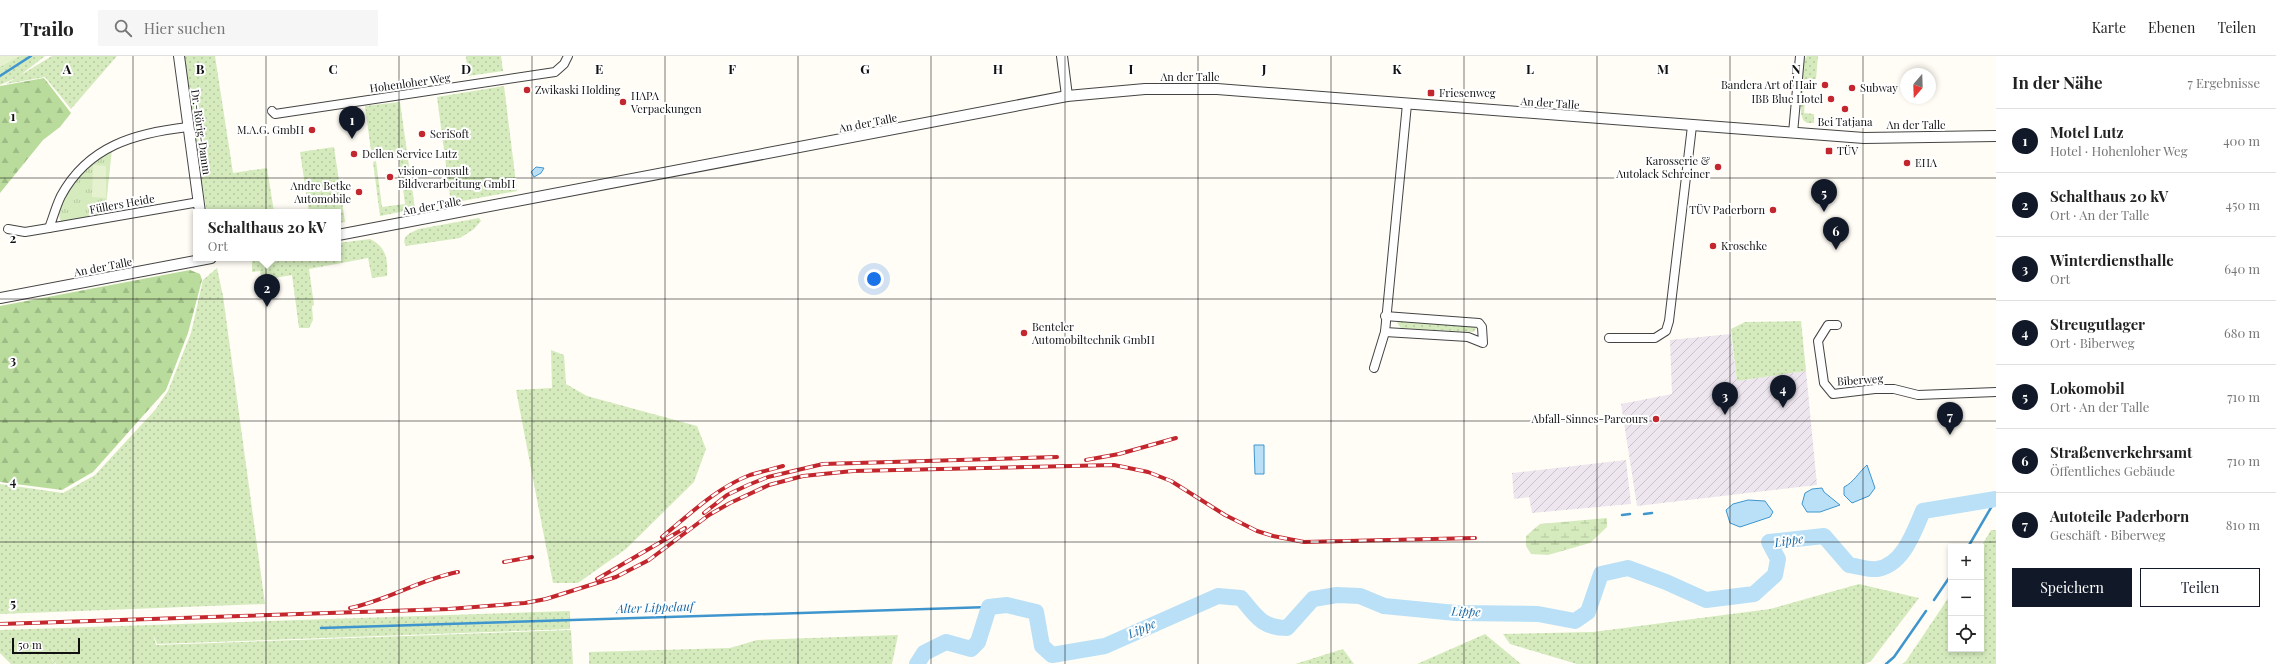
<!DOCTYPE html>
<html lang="de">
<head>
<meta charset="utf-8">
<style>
	:root { --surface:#fff; --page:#f6f6f6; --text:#222; --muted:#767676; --line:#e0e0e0; --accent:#111827 }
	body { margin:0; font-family:"Playfair Display",serif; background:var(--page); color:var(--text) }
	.controls { position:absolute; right:12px; bottom:12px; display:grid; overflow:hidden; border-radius:0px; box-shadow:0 2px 6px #0003 }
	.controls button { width:36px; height:36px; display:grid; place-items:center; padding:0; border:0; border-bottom:1px solid var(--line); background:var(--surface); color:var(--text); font:20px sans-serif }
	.compass { position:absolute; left:1900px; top:12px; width:36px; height:36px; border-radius:50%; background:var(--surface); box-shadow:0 2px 6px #0003; rotate:199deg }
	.scale { position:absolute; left:12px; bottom:10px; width:68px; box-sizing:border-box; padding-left:4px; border:2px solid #111; border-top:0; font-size:11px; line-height:14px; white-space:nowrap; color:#111; -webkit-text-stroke:3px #fff; paint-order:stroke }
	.you { position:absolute; left:874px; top:223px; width:14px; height:14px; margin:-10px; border:3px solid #fff; border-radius:50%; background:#1a73e8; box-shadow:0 0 0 6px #1a73e833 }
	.badge { display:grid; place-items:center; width:26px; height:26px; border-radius:50%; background:var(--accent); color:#fff; font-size:13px; font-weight:700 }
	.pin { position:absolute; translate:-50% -33px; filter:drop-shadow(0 1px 2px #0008) }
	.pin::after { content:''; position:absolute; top:21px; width:14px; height:12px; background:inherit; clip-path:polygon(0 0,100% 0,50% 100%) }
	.popup { position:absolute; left:193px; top:153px; width:148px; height:52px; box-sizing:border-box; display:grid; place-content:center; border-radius:0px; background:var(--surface); filter:drop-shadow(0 1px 3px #0005); font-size:13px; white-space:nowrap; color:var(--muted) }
	.popup b { font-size:15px; color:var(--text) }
	.popup::after { content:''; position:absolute; left:50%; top:100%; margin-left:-8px; border:8px solid transparent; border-top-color:var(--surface) }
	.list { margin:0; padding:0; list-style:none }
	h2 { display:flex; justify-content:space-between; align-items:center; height:52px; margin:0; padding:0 16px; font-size:17px }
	h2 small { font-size:13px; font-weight:400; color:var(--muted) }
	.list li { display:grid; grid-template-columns:26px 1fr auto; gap:12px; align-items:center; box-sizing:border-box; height:64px; padding:0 16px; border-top:1px solid var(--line) }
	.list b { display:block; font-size:15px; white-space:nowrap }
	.list p { margin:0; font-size:13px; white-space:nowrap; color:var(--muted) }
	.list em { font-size:13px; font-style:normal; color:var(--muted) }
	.actions { display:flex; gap:8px; padding:12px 16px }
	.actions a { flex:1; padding:9px 0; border:1px solid var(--accent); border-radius:0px; text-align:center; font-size:14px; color:var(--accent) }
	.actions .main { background:var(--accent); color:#fff }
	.icon { flex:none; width:22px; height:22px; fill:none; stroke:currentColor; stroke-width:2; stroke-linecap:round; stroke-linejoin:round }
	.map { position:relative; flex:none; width:1996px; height:608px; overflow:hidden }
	header { display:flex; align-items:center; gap:24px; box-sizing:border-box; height:56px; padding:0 20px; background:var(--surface); border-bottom:1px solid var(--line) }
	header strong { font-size:19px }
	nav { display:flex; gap:22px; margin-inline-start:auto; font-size:14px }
	.search { width:280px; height:36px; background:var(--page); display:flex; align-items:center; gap:10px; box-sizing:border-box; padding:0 14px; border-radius:0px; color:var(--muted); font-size:15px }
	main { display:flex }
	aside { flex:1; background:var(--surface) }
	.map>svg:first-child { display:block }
</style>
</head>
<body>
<header>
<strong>Trailo</strong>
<div class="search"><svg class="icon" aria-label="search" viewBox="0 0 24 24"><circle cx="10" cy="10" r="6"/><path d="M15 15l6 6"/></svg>Hier suchen</div>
<nav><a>Karte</a><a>Ebenen</a><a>Teilen</a></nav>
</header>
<main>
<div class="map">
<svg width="1996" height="608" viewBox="0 0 1996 608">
	<defs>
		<pattern id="industrial-furrows" width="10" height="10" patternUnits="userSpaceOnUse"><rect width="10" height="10" fill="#eee6ef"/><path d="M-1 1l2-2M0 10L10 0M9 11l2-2" fill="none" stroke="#cbc4cc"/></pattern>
		<pattern id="grass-dots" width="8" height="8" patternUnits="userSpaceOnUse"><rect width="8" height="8" fill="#d5ebbd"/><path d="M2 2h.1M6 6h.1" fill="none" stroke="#b6c8a1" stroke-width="1.8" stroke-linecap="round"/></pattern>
		<pattern id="forest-firs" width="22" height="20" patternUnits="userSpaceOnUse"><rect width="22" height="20" fill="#b9dc9c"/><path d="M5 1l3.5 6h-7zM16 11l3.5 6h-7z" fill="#9ebc85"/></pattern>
		<pattern id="wetland-marsh" width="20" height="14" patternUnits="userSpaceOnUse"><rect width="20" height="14" fill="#d5ebbd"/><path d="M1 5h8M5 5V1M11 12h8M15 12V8" fill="none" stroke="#b6c8a1"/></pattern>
		<pattern id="park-tufts" width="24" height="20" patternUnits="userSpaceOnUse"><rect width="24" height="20" fill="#d5ebbd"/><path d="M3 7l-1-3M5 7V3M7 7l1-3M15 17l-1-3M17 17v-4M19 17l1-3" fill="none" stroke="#b6c8a1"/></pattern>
	</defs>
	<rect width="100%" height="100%" fill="#fffdf5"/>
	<!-- industrial -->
	<g fill="url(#industrial-furrows)">
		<polygon points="1731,278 1737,325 1806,315 1817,429 1637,450 1621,348 1672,338 1670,284"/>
		<polygon points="1626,404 1631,448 1532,457 1529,441 1514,443 1512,417"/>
	</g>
	<!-- grass -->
	<g fill="url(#grass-dots)">
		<polygon points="3,0 45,0 18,21 0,29 0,6"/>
		<polygon points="52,0 117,0 71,53 45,21 6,28"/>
		<polygon points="183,0 215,0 233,117 267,112 274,156 207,156 191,70"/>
		<polygon points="466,0 501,0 503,15 468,20"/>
		<polygon points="1807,0 1818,0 1816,23 1805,23 1803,39 1800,39 1803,5"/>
		<polygon points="504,30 517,135 451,147 437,41"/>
		<polygon points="1800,42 1805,45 1804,57 1814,58 1814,67 1807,67 1803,64 1801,57"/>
		<polygon points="400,46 415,153 380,160 373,106 376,105 382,151 405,148 399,103 392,104 391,99 372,102 365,50"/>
		<polygon points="334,91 345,166 338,167 338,156 309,156 300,96"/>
		<path d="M479,162L481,165L474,173L460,182L406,190C400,181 411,176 419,173Z"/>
		<path d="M370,183C386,191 388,202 387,220L372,222L368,202L309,213L314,249L312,250L313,264L309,272H299L292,219L262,224L260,215L252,216V202H338V187Z"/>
		<polygon points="217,212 223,240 265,548 0,558 0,428 63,437 95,419 155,354 168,335 191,277 203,224"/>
		<polygon points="1401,264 1474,269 1476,273 1473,276 1401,272 1397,267"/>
		<polygon points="1801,265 1806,315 1737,325 1731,273 1745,266"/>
		<polygon points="551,294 564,299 566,328 587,340 697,370 706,393 694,426 626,493 578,527 553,527 516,334 552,332"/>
		<polygon points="1991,474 1996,474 1996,608 1902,608 1906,605 1951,538 1951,593 1981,593 1981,491"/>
		<polygon points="1859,528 1919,542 1871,605 1865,608 1577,608 1510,588 1503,578 1593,576 1770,553"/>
		<polygon points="570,555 570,573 157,588 153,578 156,589 571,574 573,608 56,608 48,598 55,608 11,608 0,597 0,574"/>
		<polygon points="1485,578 1521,608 1417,608 1476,582"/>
		<polygon points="898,579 892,608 589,608 589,596 730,592 757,584"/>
		<polygon points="1343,593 1354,608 1295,608"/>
	</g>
	<!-- forest -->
	<g fill="url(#forest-firs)">
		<polygon points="44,22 71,57 60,71 43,84 0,137 0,30"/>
		<polygon points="190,214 200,218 202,224 188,277 166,334 93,416 62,434 0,426 0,250"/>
	</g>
	<!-- wetland -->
	<polygon fill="url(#wetland-marsh)" points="1607,462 1607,471 1590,487 1548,499 1531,498 1526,490 1526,480 1540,468"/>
	<!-- park -->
	<path fill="url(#park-tufts)" d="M112,93L105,159L64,167C48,159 79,120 87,112C94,104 103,99 112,93Z"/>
	<!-- pitch -->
	<g fill="#e6f2cf">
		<polygon points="0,0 20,0 0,11"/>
		<polygon points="93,109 106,110 106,142 92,141"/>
	</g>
	<!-- water -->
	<g fill="#b9e0f7" stroke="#3f96cf">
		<polygon points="536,111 544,112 541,117 534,121 531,116"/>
		<polygon points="1254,389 1264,389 1264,418 1255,418"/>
		<path d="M1867,409L1875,432L1869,440L1852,447L1844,439V431C1853,427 1859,416 1867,409Z"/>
		<polygon points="1822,432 1824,436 1840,449 1820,456 1807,456 1802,448 1805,437 1812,433"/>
		<polygon points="1748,444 1765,445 1773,456 1770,461 1740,471 1730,467 1726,454 1733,448"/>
	</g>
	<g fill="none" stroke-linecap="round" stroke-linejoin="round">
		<!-- stream -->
		<g stroke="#3f96cf" stroke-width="2.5">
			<polyline points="0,20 31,0"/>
			<polyline points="1644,458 1652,457"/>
			<polyline points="1622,459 1630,458"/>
			<polyline points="1968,491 1996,443"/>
			<polyline points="1934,544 1951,519"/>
			<polyline points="321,572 989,551"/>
			<polyline points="1886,608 1894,601 1926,555"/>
		</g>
		<!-- river -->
		<path stroke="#b9e0f7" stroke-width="16" d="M917,608L924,597L946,586L971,593L978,586L989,551L1007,549L1036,556L1042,590L1052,599L1105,590L1218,540L1241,542C1256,560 1262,572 1287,572L1313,543L1337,539L1360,540L1384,550L1456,557L1538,558L1575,565L1588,556L1601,518L1628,512L1666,526L1706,544L1754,538L1775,519L1778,503L1769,486L1824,480L1849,509C1857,510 1868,514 1877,513C1903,509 1914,476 1923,455L1996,443"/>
		<!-- minor casing -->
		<g stroke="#444" stroke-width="10">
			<g id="minor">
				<polyline points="272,55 275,58 555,16 564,8 568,0"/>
				<path d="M188,71C135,77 88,90 61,140C56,150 53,162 49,172L199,146"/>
				<polyline points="1793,77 1800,0"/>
				<polyline points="8,173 25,176 49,172"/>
				<polyline points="1837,269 1828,269 1818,285 1824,327 1833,338 1875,333 1894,333 1918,339 1996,336"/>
				<polyline points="1385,276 1468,281 1483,287 1482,271 1479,267 1385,260"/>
				<polyline points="1609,282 1655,282 1666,275 1669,265 1692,70"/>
				<polyline points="1374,312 1385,276 1407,48"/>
			</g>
		</g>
		<!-- tertiary casing -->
		<g stroke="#444" stroke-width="12">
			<g id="tertiary">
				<polyline points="179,0 200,156"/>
				<polyline points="1062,0 1067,40"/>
				<polyline points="338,179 1067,40 1145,33 1217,33 1864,82 1996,80"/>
				<polyline points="0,242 211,202"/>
			</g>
		</g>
		<!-- minor -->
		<use href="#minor" stroke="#fff" stroke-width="8"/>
		<!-- tertiary -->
		<use href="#tertiary" stroke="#fff" stroke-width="10"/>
		<!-- rail casing -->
		<g stroke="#c4262e" stroke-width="4">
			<g id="rail">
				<polyline points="1086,404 1119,398 1176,382"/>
				<polyline points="704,457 727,439 748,429 768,421 823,408 1057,401"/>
				<path d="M662,481C689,459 716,432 750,419C761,416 772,413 783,410"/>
				<polyline points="504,506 532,501"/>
				<polyline points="597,523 685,472"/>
				<path d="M350,552C388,544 421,523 458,516"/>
				<polyline points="0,568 449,553 525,547 546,543 616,521 649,504 709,459 730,447 769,429 803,420 853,415 1114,409 1148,416 1171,425 1225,459 1257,475 1273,480 1304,486 1475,482"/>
			</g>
		</g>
		<!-- rail -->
		<use href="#rail" stroke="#fff" stroke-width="2.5" stroke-dasharray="8" stroke-linecap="butt"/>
	</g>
	<!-- grid -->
	<path fill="none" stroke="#111" stroke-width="1" stroke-opacity="0.55" d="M133,0V608M266,0V608M399,0V608M532,0V608M665,0V608M798,0V608M931,0V608M1065,0V608M1198,0V608M1331,0V608M1464,0V608M1597,0V608M1730,0V608M1863,0V608M0,122H1996M0,243H1996M0,365H1996M0,486H1996"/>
	<!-- markers -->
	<g fill="#c4262e" stroke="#fff" stroke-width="1.5">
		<circle cx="1825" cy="29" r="4"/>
		<circle cx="1852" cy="32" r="4"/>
		<circle cx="527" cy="34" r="4"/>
		<rect x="1427" y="33" width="8" height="8" rx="2"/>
		<circle cx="1831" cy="43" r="4"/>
		<circle cx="623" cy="46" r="4"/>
		<circle cx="1845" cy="53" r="4"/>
		<circle cx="312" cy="74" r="4"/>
		<circle cx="422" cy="78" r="4"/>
		<rect x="1825" y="91" width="8" height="8" rx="2"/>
		<circle cx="354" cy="98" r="4"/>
		<circle cx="1907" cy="107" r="4"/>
		<circle cx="1718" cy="111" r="4"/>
		<circle cx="390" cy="121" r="4"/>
		<circle cx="359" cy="136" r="4"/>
		<circle cx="1773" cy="154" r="4"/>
		<circle cx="1713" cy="190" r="4"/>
		<circle cx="1024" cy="277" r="4"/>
		<circle cx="1656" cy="363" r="4"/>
	</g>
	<g text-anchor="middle" stroke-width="4" stroke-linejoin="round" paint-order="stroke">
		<!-- street labels -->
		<g font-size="11" fill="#111" stroke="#fff">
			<text x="1190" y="25">An der Talle</text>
			<text transform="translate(410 27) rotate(-8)" y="4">Hohenloher Weg</text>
			<text transform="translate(1550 47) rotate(4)" y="4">An der Talle</text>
			<text transform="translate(868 67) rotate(-11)" y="4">An der Talle</text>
			<text x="1916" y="73">An der Talle</text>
			<text transform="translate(201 76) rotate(82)" y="4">Dr.-Rörig-Damm</text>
			<text transform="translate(122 148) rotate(-10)" y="4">Füllers Heide</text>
			<text transform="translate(432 150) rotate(-10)" y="4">An der Talle</text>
			<text transform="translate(103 211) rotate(-11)" y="4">An der Talle</text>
			<text transform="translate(1860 324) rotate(-4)" y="4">Biberweg</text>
		</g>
		<!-- poi labels -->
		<g font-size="11" fill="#111" stroke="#fff" text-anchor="start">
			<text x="1817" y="33" text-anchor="end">Bandera Art of Hair</text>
			<text x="1860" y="36">Subway</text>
			<text x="535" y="38">Zwikaski Holding</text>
			<text x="1439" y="41">Friesenweg</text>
			<text x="631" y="44">HAPA<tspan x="631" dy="13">Verpackungen</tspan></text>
			<text x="1823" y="47" text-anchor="end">IBB Blue Hotel</text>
			<text x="1845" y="70" text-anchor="middle">Bei Tatjana</text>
			<text x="304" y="78" text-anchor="end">M.A.G. GmbH</text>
			<text x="430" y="82">SeriSoft</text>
			<text x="1837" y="99">TÜV</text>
			<text x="362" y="102">Dellen Service Lutz</text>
			<text x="1710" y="109" text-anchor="end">Karosserie &amp;<tspan x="1710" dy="13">Autolack Schreiner</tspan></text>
			<text x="1915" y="111">EHA</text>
			<text x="398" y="119">vision-consult<tspan x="398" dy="13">Bildverarbeitung GmbH</tspan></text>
			<text x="351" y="134" text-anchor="end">Andre Betke<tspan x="351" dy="13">Automobile</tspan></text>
			<text x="1765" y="158" text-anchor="end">TÜV Paderborn</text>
			<text x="1721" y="194">Kroschke</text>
			<text x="1032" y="275">Benteler<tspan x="1032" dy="13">Automobiltechnik GmbH</tspan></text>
			<text x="1648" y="367" text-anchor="end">Abfall-Sinnes-Parcours</text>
		</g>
		<!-- water labels -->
		<g font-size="12" font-style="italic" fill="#1768a6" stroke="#fff">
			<text transform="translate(1789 485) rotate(-9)" y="4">Lippe</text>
			<text transform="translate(655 552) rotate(-2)" y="4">Alter Lippelauf</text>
			<text transform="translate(1466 556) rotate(2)" y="4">Lippe</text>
			<text transform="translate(1142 573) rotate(-24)" y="4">Lippe</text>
		</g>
	</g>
	<g font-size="13" text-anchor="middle" font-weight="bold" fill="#111" stroke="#fff" stroke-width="4" stroke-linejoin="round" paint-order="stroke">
		<text x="67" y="18">A</text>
		<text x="200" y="18">B</text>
		<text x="333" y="18">C</text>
		<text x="466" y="18">D</text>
		<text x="599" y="18">E</text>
		<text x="732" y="18">F</text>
		<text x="865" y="18">G</text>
		<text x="998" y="18">H</text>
		<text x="1131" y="18">I</text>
		<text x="1264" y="18">J</text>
		<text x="1397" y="18">K</text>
		<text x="1530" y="18">L</text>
		<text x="1663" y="18">M</text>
		<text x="1796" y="18">N</text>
		<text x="13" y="65">1</text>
		<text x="13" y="187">2</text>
		<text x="13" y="309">3</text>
		<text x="13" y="430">4</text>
		<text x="13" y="552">5</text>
	</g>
</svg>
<div class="controls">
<button>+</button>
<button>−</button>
<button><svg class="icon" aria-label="locate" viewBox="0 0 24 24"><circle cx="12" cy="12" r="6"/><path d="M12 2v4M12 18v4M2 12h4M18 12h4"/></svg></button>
</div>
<svg class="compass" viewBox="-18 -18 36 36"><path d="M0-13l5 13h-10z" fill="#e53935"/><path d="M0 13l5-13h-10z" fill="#767676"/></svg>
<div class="scale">50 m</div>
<div class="you"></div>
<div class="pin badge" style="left:352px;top:83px">1</div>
<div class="pin badge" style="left:267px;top:251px">2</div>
<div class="popup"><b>Schalthaus 20 kV</b>Ort</div>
<div class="pin badge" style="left:1725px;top:359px">3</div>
<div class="pin badge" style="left:1783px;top:352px">4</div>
<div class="pin badge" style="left:1824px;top:156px">5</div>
<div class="pin badge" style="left:1836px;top:194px">6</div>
<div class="pin badge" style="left:1950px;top:379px">7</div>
</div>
<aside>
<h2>In der Nähe<small>7 Ergebnisse</small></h2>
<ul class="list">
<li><span class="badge">1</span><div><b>Motel Lutz</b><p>Hotel · Hohenloher Weg</p></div><em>400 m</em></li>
<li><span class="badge">2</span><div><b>Schalthaus 20 kV</b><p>Ort · An der Talle</p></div><em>450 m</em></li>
<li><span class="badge">3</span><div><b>Winterdiensthalle</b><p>Ort</p></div><em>640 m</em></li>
<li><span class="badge">4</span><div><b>Streugutlager</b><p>Ort · Biberweg</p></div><em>680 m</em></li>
<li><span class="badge">5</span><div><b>Lokomobil</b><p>Ort · An der Talle</p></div><em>710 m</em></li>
<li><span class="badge">6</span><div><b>Straßenverkehrsamt</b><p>Öffentliches Gebäude</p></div><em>710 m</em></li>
<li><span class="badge">7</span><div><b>Autoteile Paderborn</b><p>Geschäft · Biberweg</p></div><em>810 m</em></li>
</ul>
<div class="actions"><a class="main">Speichern</a><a>Teilen</a></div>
</aside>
</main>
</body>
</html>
